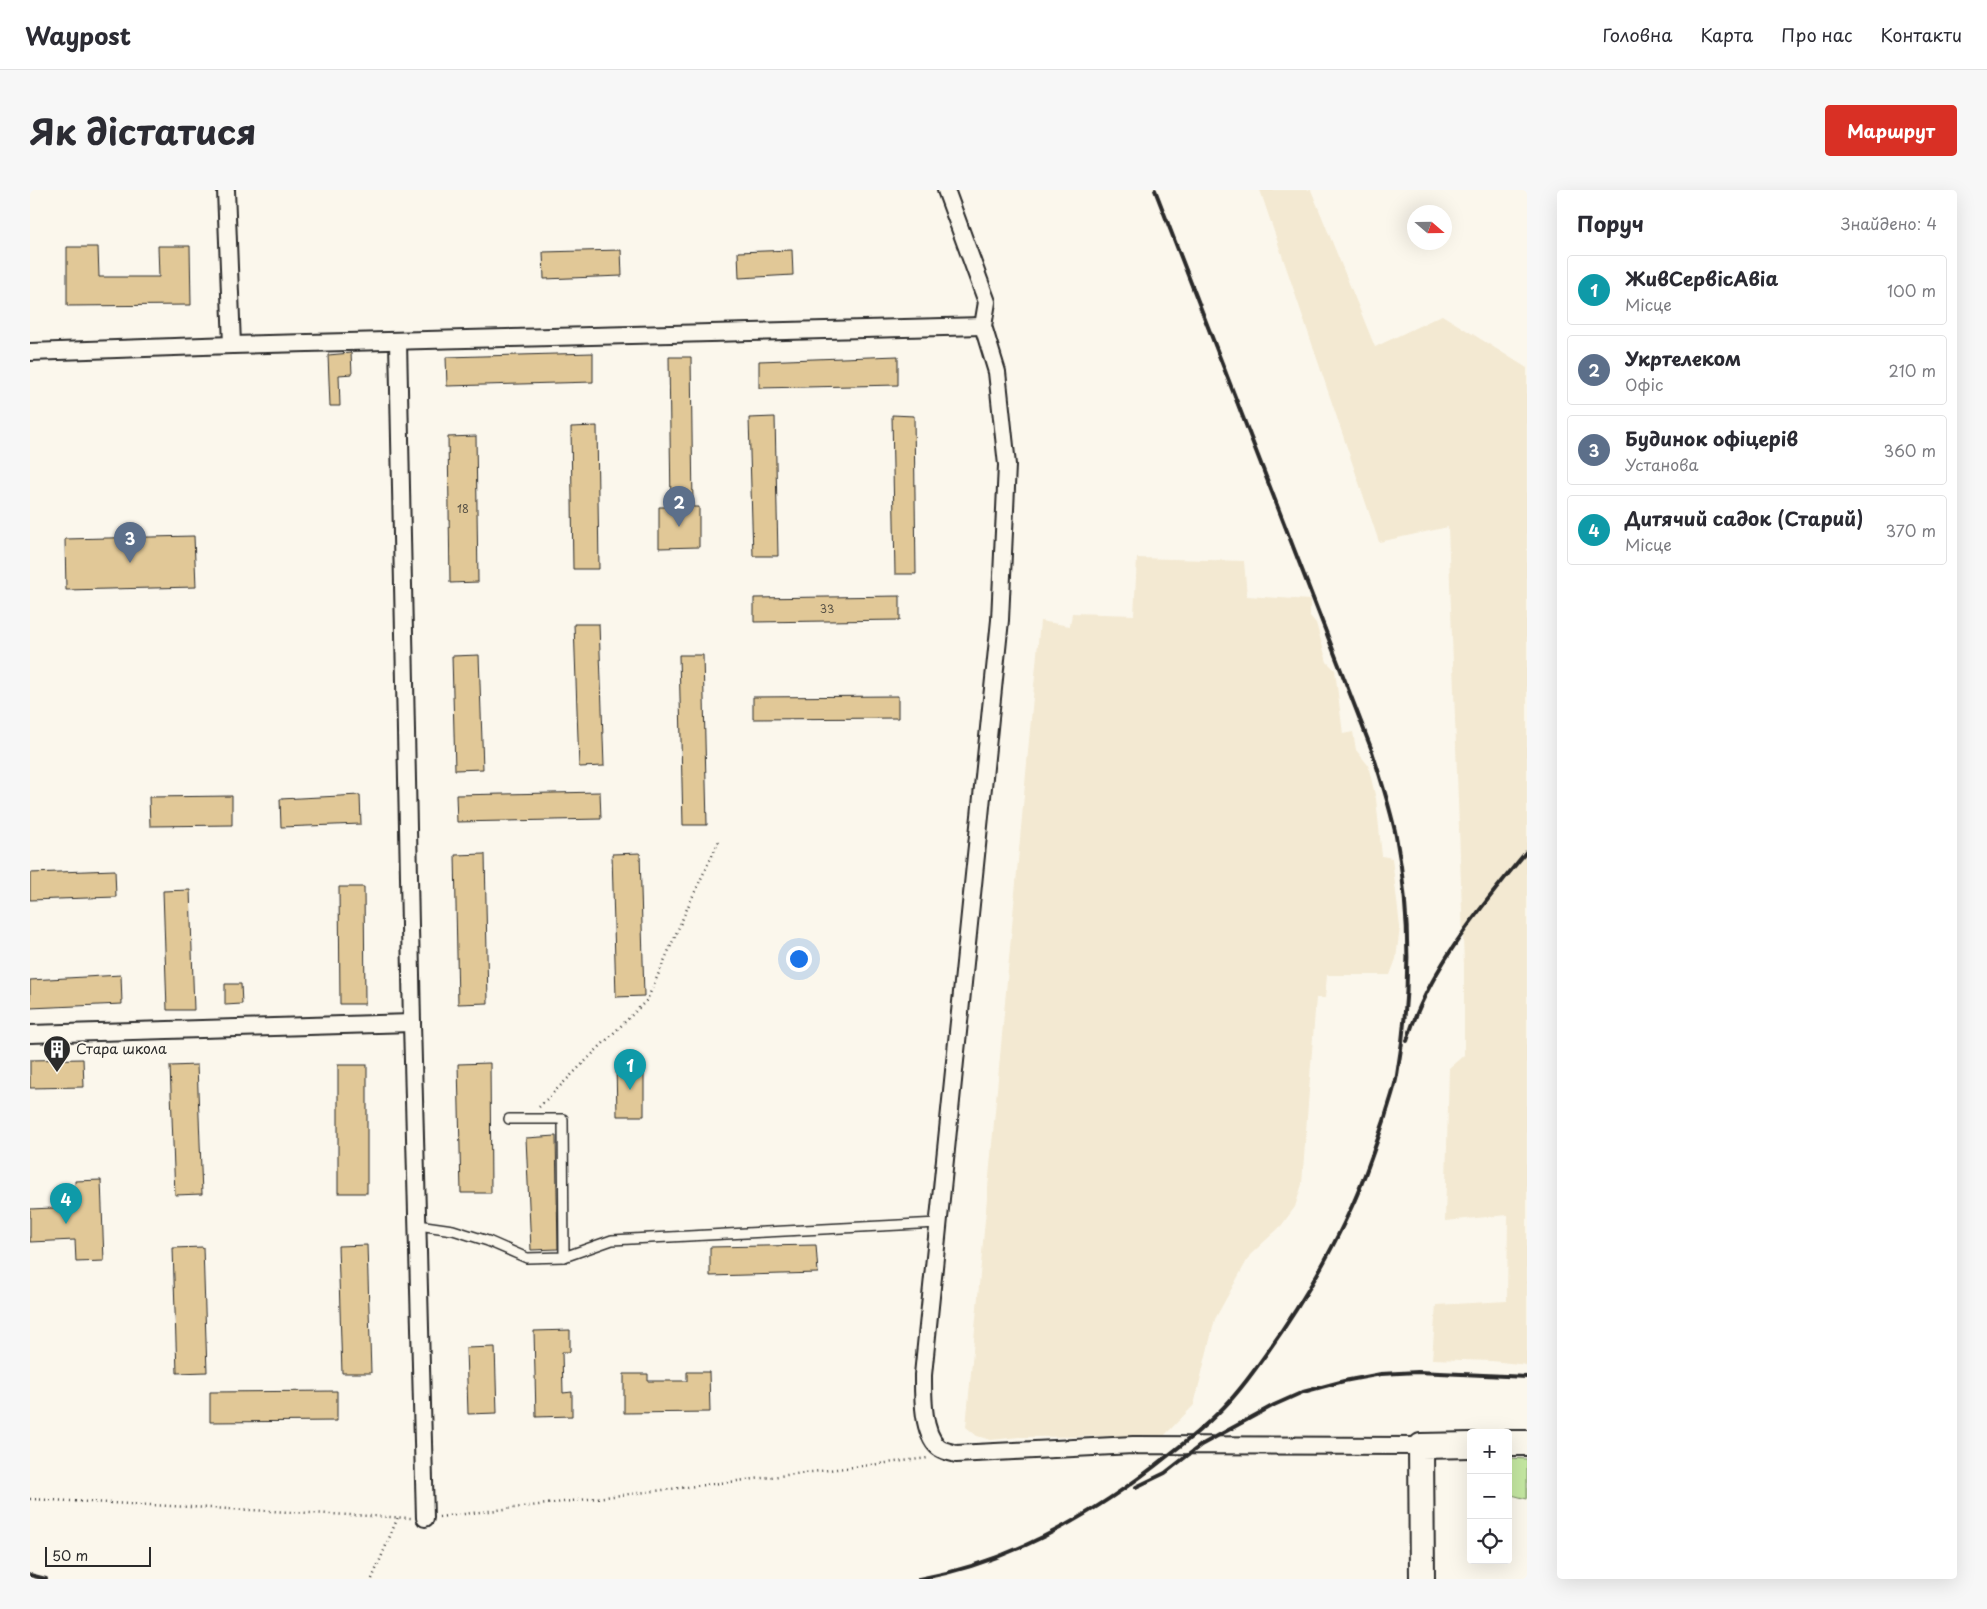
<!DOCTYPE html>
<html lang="uk">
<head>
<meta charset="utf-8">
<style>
	:root { --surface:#fff; --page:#f7f7f7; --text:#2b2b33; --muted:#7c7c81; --line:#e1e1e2; --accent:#d93025 }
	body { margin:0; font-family:"Playpen Sans",sans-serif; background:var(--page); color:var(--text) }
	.controls { position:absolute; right:15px; bottom:15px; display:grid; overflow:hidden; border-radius:5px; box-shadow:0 5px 20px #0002 }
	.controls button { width:45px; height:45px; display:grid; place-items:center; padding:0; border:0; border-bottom:1px solid var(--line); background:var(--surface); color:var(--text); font:25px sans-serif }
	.compass { position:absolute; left:1377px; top:15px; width:45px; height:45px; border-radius:50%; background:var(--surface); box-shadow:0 5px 20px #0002; rotate:110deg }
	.scale { position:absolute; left:15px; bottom:12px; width:106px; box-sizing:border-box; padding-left:5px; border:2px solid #2b2b2b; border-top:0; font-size:14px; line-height:18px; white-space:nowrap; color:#2b2b2b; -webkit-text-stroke:4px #fbf7ec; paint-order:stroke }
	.you { position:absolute; left:768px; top:768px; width:18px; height:18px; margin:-12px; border:4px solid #fff; border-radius:50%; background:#1a73e8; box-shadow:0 0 0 8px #1a73e833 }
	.badge { display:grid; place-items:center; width:32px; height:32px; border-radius:50%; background:var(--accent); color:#fff; font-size:16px; font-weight:700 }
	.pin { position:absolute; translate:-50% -41px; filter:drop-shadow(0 1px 2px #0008) }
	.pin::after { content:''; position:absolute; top:26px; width:18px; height:15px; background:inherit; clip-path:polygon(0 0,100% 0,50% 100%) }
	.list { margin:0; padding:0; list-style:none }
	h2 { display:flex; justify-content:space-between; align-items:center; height:65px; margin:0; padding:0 20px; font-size:21px }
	h2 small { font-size:16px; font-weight:400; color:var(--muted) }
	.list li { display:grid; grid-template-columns:32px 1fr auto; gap:15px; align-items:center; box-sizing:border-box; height:70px; margin:0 10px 10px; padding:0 10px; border:1px solid var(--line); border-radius:5px }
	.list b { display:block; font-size:19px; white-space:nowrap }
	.list p { margin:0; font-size:16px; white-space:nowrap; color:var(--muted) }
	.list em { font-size:16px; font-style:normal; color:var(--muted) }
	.icon { flex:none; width:28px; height:28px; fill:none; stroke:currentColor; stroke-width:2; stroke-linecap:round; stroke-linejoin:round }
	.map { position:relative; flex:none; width:1497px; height:1389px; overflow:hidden; border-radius:5px }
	header { display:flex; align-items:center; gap:30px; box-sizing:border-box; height:70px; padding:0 25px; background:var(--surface); border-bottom:1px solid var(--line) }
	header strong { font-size:24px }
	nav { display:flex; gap:28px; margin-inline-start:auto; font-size:18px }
	.intro { display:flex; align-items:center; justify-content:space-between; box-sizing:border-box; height:120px; padding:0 30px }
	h1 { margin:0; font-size:35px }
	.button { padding:12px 22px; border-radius:5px; background:var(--accent); color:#fff; font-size:18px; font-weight:700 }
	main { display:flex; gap:30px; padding:0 30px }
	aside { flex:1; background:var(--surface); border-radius:5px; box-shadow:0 5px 20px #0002 }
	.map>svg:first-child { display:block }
</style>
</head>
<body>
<header>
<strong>Waypost</strong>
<nav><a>Головна</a><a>Карта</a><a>Про нас</a><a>Контакти</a></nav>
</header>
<div class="intro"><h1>Як дістатися</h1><a class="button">Маршрут</a></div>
<main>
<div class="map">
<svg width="1497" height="1389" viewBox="0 0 1497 1389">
	<rect width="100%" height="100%" fill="#fbf7ec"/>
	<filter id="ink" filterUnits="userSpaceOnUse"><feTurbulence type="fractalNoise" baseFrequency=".02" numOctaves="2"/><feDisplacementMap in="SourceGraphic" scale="10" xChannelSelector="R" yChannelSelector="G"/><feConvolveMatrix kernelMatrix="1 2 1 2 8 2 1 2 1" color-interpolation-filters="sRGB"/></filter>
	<g filter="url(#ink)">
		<!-- built -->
		<g fill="#f3e9d2">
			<polygon points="1230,0 1281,0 1345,157 1412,125 1497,178 1497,1175 1462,1171 1402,1169 1406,1115 1477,1111 1478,1025 1415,1031 1419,878 1434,865 1434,775 1418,337 1349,352"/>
			<polygon points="1107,368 1214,371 1217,406 1280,410 1280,426 1286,433 1297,472 1305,480 1313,544 1323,542 1326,560 1338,575 1346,609 1352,666 1362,668 1370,737 1366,769 1360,785 1297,785 1295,808 1286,808 1272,994 1265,1017 1251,1036 1220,1065 1185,1129 1164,1215 1134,1246 989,1247 961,1250 947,1246 936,1237 1010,431 1040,436 1042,423 1104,425"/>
		</g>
		<!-- green -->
		<polygon fill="#c4e7a1" stroke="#788966" points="1478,1268 1497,1269 1497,1309 1478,1304"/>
		<!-- building -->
		<g fill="#e1c897" stroke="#2b2b2b">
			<polygon points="128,56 160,56 161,115 37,116 37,57 68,57 69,87 129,87"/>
			<polygon points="591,60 592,86 514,89 513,62"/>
			<polygon points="762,60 763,85 709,88 708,62"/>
			<polygon points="321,163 322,184 309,185 310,216 300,216 298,165"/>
			<polygon points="563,163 563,192 417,196 416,167"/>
			<polygon points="868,166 868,195 729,198 729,171"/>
			<polygon points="639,167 661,167 663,317 669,317 669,357 629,358 629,317 641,317"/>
			<polygon points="862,225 884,226 886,384 865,384"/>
			<polygon points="745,227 748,366 723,366 719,228"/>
			<polygon points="567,236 569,379 543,379 541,237"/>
			<polygon points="446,246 448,392 420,393 418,247"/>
			<polygon points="164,346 166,397 36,400 35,349"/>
			<polygon points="870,406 870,430 724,432 724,408"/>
			<polygon points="544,434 569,434 574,576 549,577"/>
			<polygon points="449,465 453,579 425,580 422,466"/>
			<polygon points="649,465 673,465 677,635 653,635"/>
			<polygon points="868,506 868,528 723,529 723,507"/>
			<polygon points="570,602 571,629 427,632 426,605"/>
			<polygon points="330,605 331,634 251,637 250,609"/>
			<polygon points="202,606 202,635 120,636 119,607"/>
			<polygon points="610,663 614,806 586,807 582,664"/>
			<polygon points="455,664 458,813 428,814 425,665"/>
			<polygon points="85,680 86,707 0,710 0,683"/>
			<polygon points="309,697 334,697 335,814 310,814"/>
			<polygon points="160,700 164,820 137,820 133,701"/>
			<polygon points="91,785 92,814 0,818 0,790"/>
			<polygon points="195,794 211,794 212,814 195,815"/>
			<polygon points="53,869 54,897 0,898 0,870"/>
			<polygon points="460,873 461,1003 431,1003 428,874"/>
			<polygon points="586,873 614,873 614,926 587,926"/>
			<polygon points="167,875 172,1004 145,1005 140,876"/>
			<rect x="308" y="875" width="29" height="128"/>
			<polygon points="526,946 528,1059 501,1060 496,948"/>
			<polygon points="71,990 74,1071 46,1072 45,1050 0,1052 0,1019 46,1017 45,991"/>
			<polygon points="337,1055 341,1183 312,1183 308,1056"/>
			<polygon points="786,1055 788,1083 680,1086 680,1057"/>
			<polygon points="173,1057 177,1182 147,1183 143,1058"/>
			<polygon points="540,1140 540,1162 532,1162 533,1203 542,1202 542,1226 506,1227 504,1141"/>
			<polygon points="465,1157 467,1223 438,1224 436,1158"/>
			<polygon points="657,1182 679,1182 680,1222 594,1223 594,1184 618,1184 618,1191 657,1191"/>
			<polygon points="307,1201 307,1231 180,1232 180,1202"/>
		</g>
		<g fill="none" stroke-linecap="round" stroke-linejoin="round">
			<!-- lane casing -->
			<g stroke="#2b2b2b" stroke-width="12">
				<g id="lane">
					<polyline points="479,929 533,929 534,1067"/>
					<polyline points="388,1035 423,1040 458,1051 497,1068 534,1067 582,1050 908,1033"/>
				</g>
			</g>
			<!-- street casing -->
			<g stroke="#2b2b2b" stroke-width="20">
				<g id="street">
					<polyline points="196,0 202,155"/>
					<path d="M916,0L957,112L953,136L967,182L977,275L970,430L893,1185C893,1205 892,1242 908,1257C912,1261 921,1262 926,1264L1103,1255L1391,1256"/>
					<polyline points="368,151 382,833 395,1328"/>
					<polyline points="0,162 202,155 953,136"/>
					<polyline points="0,844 382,833"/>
				</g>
			</g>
			<!-- secondary casing -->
			<g stroke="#2b2b2b" stroke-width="28">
				<g id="secondary">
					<polyline points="1478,1253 1497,1253"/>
					<polyline points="1392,1389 1391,1256 1441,1255"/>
				</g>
			</g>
			<!-- path -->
			<g stroke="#2b2b2b" stroke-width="2.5" stroke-dasharray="1 4" stroke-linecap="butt">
				<polyline points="509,917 617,810 660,712 689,651"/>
				<polyline points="0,1309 381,1328"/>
				<polyline points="409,1327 898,1268"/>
				<polyline points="342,1389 368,1327"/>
			</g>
			<!-- lane -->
			<use href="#lane" stroke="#fbf7ec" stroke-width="9"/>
			<!-- street -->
			<use href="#street" stroke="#fbf7ec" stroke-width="16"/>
			<!-- secondary -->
			<use href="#secondary" stroke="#fbf7ec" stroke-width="24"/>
			<!-- rail -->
			<g stroke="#2b2b2b" stroke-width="4">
				<path d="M1377,851C1397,782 1452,715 1497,661"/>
				<polyline points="1106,1297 1135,1283 1171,1255 1244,1215 1273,1202 1314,1191 1351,1184 1388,1182 1497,1187"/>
				<polyline points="0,1385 16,1389"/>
				<path d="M889,1389C982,1372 1067,1323 1140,1264C1157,1251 1174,1237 1189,1222C1207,1205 1222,1184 1236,1164C1270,1117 1298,1069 1322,1016C1335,988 1344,960 1354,931C1358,916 1364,901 1367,885C1381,805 1381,725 1366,646C1360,616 1350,587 1341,558L1125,0"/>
			</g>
		</g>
	</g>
	<!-- icons -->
	<defs>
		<g id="building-pin" transform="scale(1.4375)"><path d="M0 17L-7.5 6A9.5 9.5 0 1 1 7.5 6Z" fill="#2b2b2b" stroke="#fbf7ec"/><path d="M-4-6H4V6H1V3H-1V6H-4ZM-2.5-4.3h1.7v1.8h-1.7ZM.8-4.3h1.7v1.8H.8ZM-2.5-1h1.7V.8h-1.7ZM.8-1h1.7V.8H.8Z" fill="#fff"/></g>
	</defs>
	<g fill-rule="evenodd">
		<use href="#building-pin" x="27" y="859"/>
	</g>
	<g text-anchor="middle" stroke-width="4" stroke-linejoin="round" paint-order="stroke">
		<!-- number labels -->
		<g font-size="11" fill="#585246">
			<text x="433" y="323">18</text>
			<text x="797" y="423">33</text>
		</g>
		<!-- poi labels -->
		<g font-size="14" fill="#2b2b2b" stroke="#fbf7ec" text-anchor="start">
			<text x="46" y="864">Стара школа</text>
		</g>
	</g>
</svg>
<div class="controls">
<button>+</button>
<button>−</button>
<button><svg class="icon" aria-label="locate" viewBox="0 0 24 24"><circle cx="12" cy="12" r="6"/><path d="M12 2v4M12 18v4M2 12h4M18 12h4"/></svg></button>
</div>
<svg class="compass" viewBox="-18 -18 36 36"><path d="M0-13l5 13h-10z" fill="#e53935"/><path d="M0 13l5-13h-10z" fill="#7c7c81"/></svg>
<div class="scale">50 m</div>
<div class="you"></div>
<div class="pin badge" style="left:600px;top:900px;background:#0f9aa8">1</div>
<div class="pin badge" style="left:649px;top:337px;background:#5c6f8a">2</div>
<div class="pin badge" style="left:100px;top:373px;background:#5c6f8a">3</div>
<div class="pin badge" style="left:36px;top:1034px;background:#0f9aa8">4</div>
</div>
<aside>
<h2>Поруч<small>Знайдено: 4</small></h2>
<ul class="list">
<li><span class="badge" style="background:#0f9aa8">1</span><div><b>ЖивСервісАвіа</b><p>Місце</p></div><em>100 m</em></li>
<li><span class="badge" style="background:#5c6f8a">2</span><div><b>Укртелеком</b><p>Офіс</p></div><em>210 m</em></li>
<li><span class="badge" style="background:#5c6f8a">3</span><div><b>Будинок офіцерів</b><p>Установа</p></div><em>360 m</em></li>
<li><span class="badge" style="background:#0f9aa8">4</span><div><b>Дитячий садок (Старий)</b><p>Місце</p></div><em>370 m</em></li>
</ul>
</aside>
</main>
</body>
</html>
